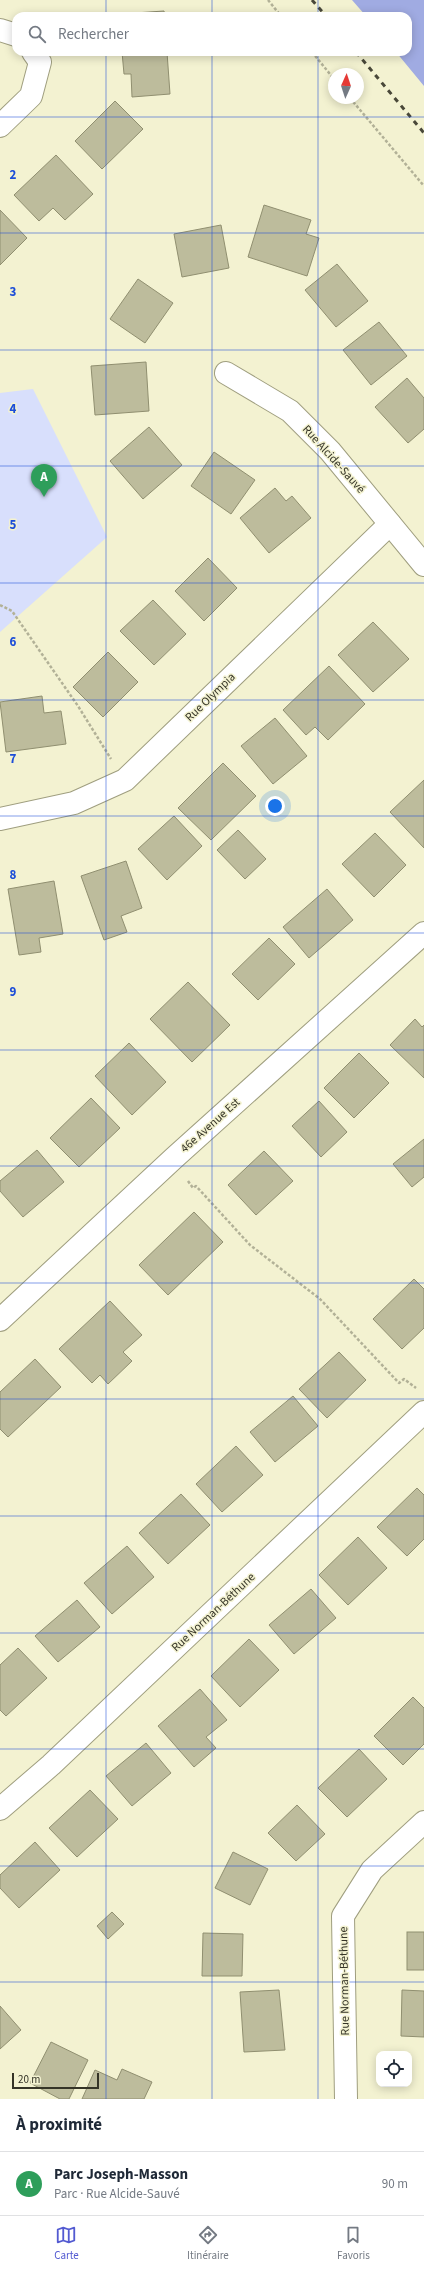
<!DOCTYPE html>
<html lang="fr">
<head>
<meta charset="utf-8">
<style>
	:root { --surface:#fff; --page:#f2f2f3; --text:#1f2937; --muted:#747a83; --line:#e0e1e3; --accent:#535ad1 }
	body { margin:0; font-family:"Source Sans 3",sans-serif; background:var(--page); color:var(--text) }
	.controls { position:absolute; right:12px; bottom:12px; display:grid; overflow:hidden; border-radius:8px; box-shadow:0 2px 10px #0003 }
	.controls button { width:36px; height:36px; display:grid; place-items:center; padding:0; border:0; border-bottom:1px solid var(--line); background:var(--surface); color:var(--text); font:20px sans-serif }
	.compass { position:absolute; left:328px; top:68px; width:36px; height:36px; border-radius:50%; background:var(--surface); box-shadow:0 2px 10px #0003; rotate:3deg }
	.scale { position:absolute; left:12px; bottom:10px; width:87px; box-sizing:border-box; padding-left:4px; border:2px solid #353427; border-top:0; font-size:11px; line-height:14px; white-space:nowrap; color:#353427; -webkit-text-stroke:3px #f3f2d1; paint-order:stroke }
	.you { position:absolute; left:275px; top:806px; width:14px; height:14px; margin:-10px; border:3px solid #fff; border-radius:50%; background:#1a73e8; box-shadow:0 0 0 6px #1a73e833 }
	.badge { display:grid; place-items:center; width:26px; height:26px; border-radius:50%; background:var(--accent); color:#fff; font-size:13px; font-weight:700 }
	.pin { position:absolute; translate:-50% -33px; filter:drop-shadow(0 1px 2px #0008) }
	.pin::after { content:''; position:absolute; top:21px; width:14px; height:12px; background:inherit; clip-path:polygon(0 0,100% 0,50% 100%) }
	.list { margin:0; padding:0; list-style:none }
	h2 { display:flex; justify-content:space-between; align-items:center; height:52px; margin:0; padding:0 16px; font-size:17px }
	h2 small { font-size:13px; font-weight:400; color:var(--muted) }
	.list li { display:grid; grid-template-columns:26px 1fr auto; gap:12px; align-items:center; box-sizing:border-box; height:64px; padding:0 16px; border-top:1px solid var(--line) }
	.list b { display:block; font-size:15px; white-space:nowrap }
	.list p { margin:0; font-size:13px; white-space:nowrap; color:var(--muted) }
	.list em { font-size:13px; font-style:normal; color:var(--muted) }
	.icon { flex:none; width:22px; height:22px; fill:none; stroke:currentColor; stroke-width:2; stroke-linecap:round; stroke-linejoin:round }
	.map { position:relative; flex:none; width:424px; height:2099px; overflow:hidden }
	.search { position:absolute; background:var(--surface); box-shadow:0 2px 10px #0003; left:12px; right:12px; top:12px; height:44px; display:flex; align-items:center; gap:10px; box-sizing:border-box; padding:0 14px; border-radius:12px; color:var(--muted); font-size:15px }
	.sheet { height:116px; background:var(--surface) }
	nav { display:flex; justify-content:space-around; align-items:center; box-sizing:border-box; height:56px; border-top:1px solid var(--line); background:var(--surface); font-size:11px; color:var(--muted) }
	nav a { display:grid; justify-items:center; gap:2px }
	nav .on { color:var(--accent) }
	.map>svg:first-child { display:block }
</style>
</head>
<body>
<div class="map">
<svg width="424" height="2099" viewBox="0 0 424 2099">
	<rect width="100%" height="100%" fill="#f3f2d1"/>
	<!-- green -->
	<polygon fill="#d8dffc" points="33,389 107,537 0,632 0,393"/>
	<!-- forest -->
	<polygon fill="#a0abe2" points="352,0 424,0 424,86 396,52 408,52 408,16 366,16"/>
	<!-- building -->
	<g fill="#bdbc9c" stroke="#908f70">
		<polygon points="164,11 165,16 120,16 120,14"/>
		<polygon points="122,52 167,52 170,94 132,97 131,74 124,74"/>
		<polygon points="115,101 143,129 102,169 75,141"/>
		<polygon points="56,155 93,194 65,220 53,208 39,221 14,195"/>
		<polygon points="264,205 311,220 306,234 319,238 307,276 248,257"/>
		<polygon points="0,210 27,238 0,265"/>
		<polygon points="221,225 229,268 182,277 174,234"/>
		<polygon points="337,264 368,301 336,327 305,290"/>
		<polygon points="138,279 173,303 145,343 110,319"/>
		<polygon points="379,322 407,356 371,385 343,350"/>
		<polygon points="146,362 149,411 95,415 91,366"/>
		<polygon points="407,378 424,398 424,429 408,443 375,407"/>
		<polygon points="149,427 182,465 143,499 110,461"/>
		<polygon points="214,452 255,480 231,514 191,486"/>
		<polygon points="275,488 286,501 292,496 311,518 269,553 240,518"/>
		<polygon points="208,558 237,588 204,621 175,591"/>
		<polygon points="153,600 186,634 154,665 120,631"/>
		<polygon points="373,622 409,659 373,692 338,655"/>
		<polygon points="108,652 138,682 103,717 73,687"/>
		<polygon points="329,666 365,704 328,740 315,727 306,735 283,710"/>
		<polygon points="42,696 44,713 61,711 66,744 6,752 0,702"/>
		<polygon points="275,718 307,756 273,784 241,746"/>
		<polygon points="223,763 256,796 211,840 178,808"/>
		<polygon points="424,780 424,848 390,812"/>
		<polygon points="174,816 202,846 167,880 138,849"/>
		<polygon points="238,830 266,859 245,879 217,850"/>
		<polygon points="375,833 406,865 374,897 342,864"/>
		<polygon points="126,861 142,908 121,916 127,932 104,940 81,876"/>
		<polygon points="54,881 63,934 39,938 41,952 19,955 8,889"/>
		<polygon points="327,889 353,920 309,958 283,927"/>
		<polygon points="269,938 295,964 258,1000 232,974"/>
		<polygon points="188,982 230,1025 192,1062 150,1019"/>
		<polygon points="415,1019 422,1027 424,1025 424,1078 390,1045"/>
		<polygon points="129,1043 166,1082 132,1115 95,1076"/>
		<polygon points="359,1053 389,1083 354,1118 324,1088"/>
		<polygon points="91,1098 120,1128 79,1167 50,1138"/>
		<polygon points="319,1101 347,1132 321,1157 292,1126"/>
		<polygon points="424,1139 424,1177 412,1187 393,1164"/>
		<polygon points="37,1150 64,1182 23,1217 0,1191 0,1181"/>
		<polygon points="264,1151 293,1181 256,1215 228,1185"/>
		<polygon points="194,1212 223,1242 168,1295 139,1265"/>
		<polygon points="414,1279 424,1289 424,1328 402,1349 373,1319"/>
		<polygon points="110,1301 142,1335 123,1352 132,1361 108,1384 100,1375 92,1383 59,1349"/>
		<polygon points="339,1352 366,1380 327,1418 299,1389"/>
		<polygon points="35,1359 61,1387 8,1437 0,1429 0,1392"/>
		<polygon points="293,1396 318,1426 275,1462 250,1432"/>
		<polygon points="236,1446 263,1475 222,1512 196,1484"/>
		<polygon points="417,1488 424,1495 424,1539 407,1556 377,1527"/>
		<polygon points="181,1494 210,1525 168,1564 139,1533"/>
		<polygon points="358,1537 387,1568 348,1605 319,1575"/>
		<polygon points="127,1546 154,1577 112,1614 84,1583"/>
		<polygon points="311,1589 336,1618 294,1654 269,1625"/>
		<polygon points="77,1600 100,1627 58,1662 35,1636"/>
		<polygon points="249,1639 279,1670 240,1707 211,1676"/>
		<polygon points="18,1648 47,1678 6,1716 0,1710 0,1665"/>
		<polygon points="200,1689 227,1720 206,1737 216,1748 194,1767 158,1726"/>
		<polygon points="413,1697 424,1708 424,1744 403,1765 374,1736"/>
		<polygon points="146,1743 171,1773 132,1806 106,1776"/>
		<polygon points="359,1749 387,1779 347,1817 318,1788"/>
		<polygon points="90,1790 118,1819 77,1857 49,1828"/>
		<polygon points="297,1805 325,1834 296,1861 268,1833"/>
		<polygon points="35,1842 60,1870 19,1908 0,1888 0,1875"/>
		<polygon points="233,1852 268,1869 250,1905 215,1888"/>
		<polygon points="112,1912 124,1924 108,1939 97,1926"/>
		<rect x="407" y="1932" width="17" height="38"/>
		<polygon points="203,1933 243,1934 242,1976 202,1976"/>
		<polygon points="279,1990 285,2050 244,2052 240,1992"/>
		<polygon points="402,1990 424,1991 424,2037 401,2036"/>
		<polygon points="0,2006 21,2030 0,2049"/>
		<polygon points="51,2042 88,2060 69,2099 60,2099 30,2083"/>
		<polygon points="122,2069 152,2082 144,2099 82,2099 95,2070 117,2080"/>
	</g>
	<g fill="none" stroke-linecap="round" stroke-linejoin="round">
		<!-- minor casing -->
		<g stroke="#9f9e7f" stroke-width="24">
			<g id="minor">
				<polyline points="0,30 16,35"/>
				<polyline points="0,126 31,96 40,62 33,52"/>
				<polyline points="226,373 290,411 330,451 424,565"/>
				<polyline points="0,819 74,803 125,780 390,524"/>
				<polyline points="0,1320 174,1158 424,933"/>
				<polyline points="0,1809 51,1765 424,1412"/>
				<polyline points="346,2099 343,1916 372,1870 424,1822"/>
			</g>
		</g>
		<!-- path -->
		<g stroke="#b2b197" stroke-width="2.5" stroke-dasharray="3 2" stroke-linecap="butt">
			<polyline points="268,0 281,16"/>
			<polyline points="312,52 334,79"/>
			<polyline points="350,98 424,186"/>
			<polyline points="0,605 12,611 78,706 111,759"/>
			<polyline points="188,1181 193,1188 196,1186 250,1245 320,1299 399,1383 404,1379 416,1388"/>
		</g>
		<!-- minor -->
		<use href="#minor" stroke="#fff" stroke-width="22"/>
		<!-- rail -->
		<g stroke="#494839" stroke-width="3" stroke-dasharray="5 5" stroke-linecap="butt">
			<polyline points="312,0 326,16"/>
			<polyline points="356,52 424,133"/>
		</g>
	</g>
	<!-- grid -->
	<path fill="none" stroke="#1d4ed8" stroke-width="1" stroke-opacity="0.55" d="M106,0V16M212,0V16M318,0V16M106,52V2099M212,52V2099M318,52V2099M0,117H424M0,233H424M0,350H424M0,466H424M0,583H424M0,700H424M0,816H424M0,933H424M0,1050H424M0,1166H424M0,1283H424M0,1399H424M0,1516H424M0,1633H424M0,1749H424M0,1866H424M0,1982H424"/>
	<g text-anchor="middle" stroke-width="3" stroke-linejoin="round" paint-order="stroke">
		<!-- street labels -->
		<g font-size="12" fill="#353427" stroke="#f3f2d1">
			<text transform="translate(334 459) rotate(48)" y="4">Rue Alcide-Sauvé</text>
			<text transform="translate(210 697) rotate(-44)" y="4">Rue Olympia</text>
			<text transform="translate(210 1125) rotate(-42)" y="4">46e Avenue Est</text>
			<text transform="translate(213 1612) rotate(-43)" y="4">Rue Norman-Béthune</text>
			<text transform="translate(344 1981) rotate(-91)" y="4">Rue Norman-Béthune</text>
		</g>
	</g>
	<g font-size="13" text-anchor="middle" font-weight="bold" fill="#1d4ed8" stroke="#f3f2d1" stroke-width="3" stroke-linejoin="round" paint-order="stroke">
		<text x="13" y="179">2</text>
		<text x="13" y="296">3</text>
		<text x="13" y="413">4</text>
		<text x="13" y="529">5</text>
		<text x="13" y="646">6</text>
		<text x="13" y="763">7</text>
		<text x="13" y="879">8</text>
		<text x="13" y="996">9</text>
	</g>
</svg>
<div class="controls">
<button><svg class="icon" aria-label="locate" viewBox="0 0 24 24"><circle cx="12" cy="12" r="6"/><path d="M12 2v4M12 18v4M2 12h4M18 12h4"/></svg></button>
</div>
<svg class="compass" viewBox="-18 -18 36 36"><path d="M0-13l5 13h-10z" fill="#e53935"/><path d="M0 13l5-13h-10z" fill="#747a83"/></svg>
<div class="scale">20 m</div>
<div class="you"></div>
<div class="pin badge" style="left:44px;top:497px;background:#2e9e5b">A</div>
<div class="search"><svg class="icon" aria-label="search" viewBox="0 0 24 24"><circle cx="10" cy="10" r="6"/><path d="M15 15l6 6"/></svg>Rechercher</div>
</div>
<section class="sheet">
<h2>À proximité<small></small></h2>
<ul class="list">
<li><span class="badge" style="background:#2e9e5b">A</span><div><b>Parc Joseph-Masson</b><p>Parc · Rue Alcide-Sauvé</p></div><em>90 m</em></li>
</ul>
</section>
<nav>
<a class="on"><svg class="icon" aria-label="map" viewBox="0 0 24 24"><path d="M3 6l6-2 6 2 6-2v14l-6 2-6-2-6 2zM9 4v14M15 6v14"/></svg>Carte</a>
<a><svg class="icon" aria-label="directions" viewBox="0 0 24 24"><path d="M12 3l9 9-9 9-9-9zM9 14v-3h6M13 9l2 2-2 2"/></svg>Itinéraire</a>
<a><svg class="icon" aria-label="saved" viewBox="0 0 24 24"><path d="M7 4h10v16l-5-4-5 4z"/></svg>Favoris</a>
</nav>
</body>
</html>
